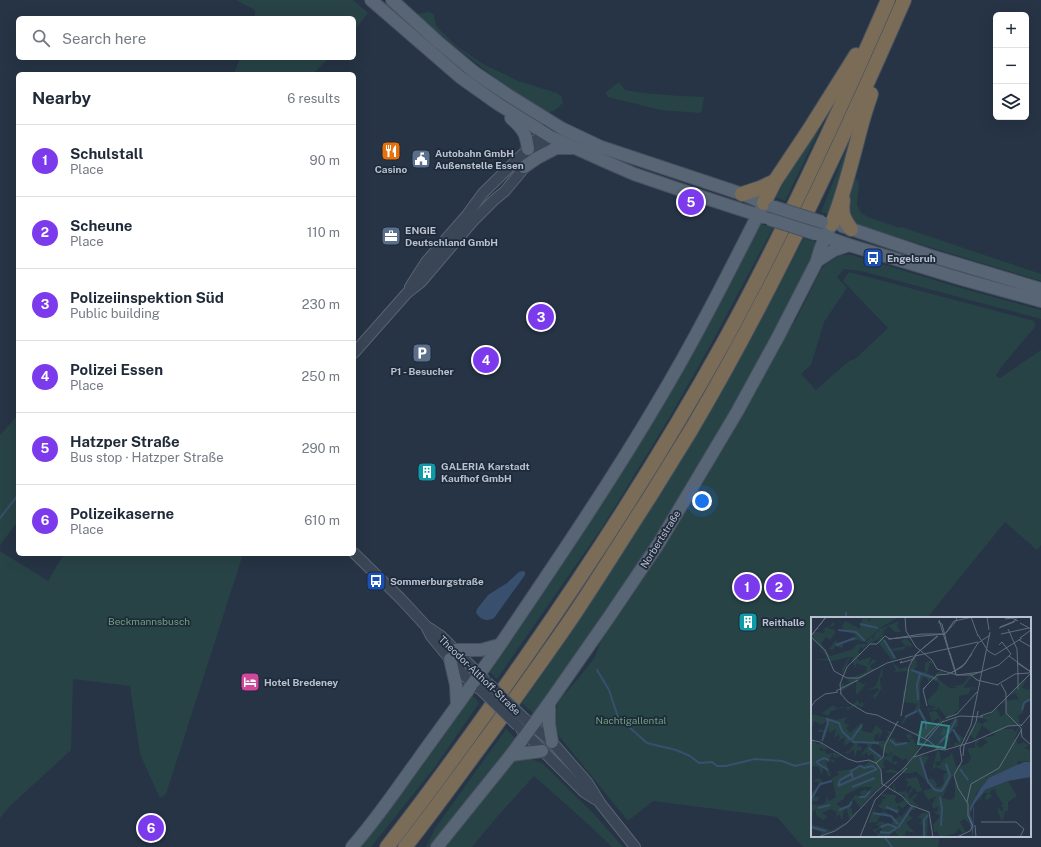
<!DOCTYPE html>
<html lang="en">
<head>
<meta charset="utf-8">
<style>
	:root { --surface:#fff; --page:#f6f6f7; --text:#1f2937; --muted:#747a83; --line:#e0e1e3; --accent:#7c3aed }
	body { margin:0; font-family:"Public Sans",sans-serif; background:var(--page); color:var(--text) }
	.controls { position:absolute; right:12px; top:12px; display:grid; overflow:hidden; border-radius:6px; box-shadow:0 4px 16px #0002 }
	.controls button { width:36px; height:36px; display:grid; place-items:center; padding:0; border:0; border-bottom:1px solid var(--line); background:var(--surface); color:var(--text); font:20px sans-serif }
	.you { position:absolute; left:702px; top:501px; width:14px; height:14px; margin:-10px; border:3px solid #fff; border-radius:50%; background:#1a73e8; box-shadow:0 0 0 6px #1a73e833 }
	.badge { display:grid; place-items:center; width:26px; height:26px; border-radius:50%; background:var(--accent); color:#fff; font-size:13px; font-weight:700 }
	.pin { position:absolute; translate:-50% -50%; border:2px solid #fff; box-shadow:0 1px 4px #0006 }
	.list { margin:0; padding:0; list-style:none }
	h2 { display:flex; justify-content:space-between; align-items:center; height:52px; margin:0; padding:0 16px; font-size:17px }
	h2 small { font-size:13px; font-weight:400; color:var(--muted) }
	.list li { display:grid; grid-template-columns:26px 1fr auto; gap:12px; align-items:center; box-sizing:border-box; height:72px; padding:0 16px; border-top:1px solid var(--line) }
	.list b { display:block; font-size:15px; white-space:nowrap }
	.list p { margin:0; font-size:13px; white-space:nowrap; color:var(--muted) }
	.list em { font-size:13px; font-style:normal; color:var(--muted) }
	.icon { flex:none; width:22px; height:22px; fill:none; stroke:currentColor; stroke-width:2; stroke-linecap:round; stroke-linejoin:round }
	.map { position:relative; flex:none; width:1041px; height:847px; overflow:hidden }
	.search { position:absolute; background:var(--surface); box-shadow:0 4px 16px #0002; left:16px; top:16px; width:340px; height:44px; display:flex; align-items:center; gap:10px; box-sizing:border-box; padding:0 14px; border-radius:6px; color:var(--muted); font-size:15px }
	.panel { position:absolute; background:var(--surface); box-shadow:0 4px 16px #0002; left:16px; top:72px; width:340px; height:484px; border-radius:6px }
	.map>svg:first-child { display:block }
</style>
</head>
<body>
<div class="map">
<svg width="1041" height="847" viewBox="0 0 1041 847">
	<rect width="100%" height="100%" fill="#263445"/>
	<!-- green -->
	<g fill="#284346">
		<polygon points="236,0 353,0 368,13 354,31 354,18 255,18 255,10"/>
		<polygon points="430,12 434,15 436,26 454,44 481,63 518,81 557,93 562,97 563,103 554,111 548,112 503,84 436,31 417,14"/>
		<polygon points="240,58 329,58 313,74 234,74"/>
		<polygon points="619,82 625,90 644,93 681,96 704,97 702,111 700,113 661,110 608,97 606,94 606,92"/>
		<polygon points="832,104 785,201 772,196"/>
		<polygon points="854,130 831,215 821,212"/>
		<path d="M855,177L859,183L857,204L860,212L868,217L900,228L901,227L1041,274V281L861,226C846,216 846,209 850,193C852,188 853,182 855,177Z"/>
		<polygon points="759,223 773,228 716,335 668,420 603,526 497,679 489,671"/>
		<path d="M804,238L817,243L813,255L761,356L705,458L619,593L537,713L535,712L533,713L522,703C578,620 634,538 686,452C728,383 766,310 804,238Z"/>
		<polygon points="841,255 852,255 964,289 1041,310 1041,319 861,271 844,269 837,277 847,288 824,322 811,365 801,374 816,390 849,361 855,359 888,328 843,281 849,272 1034,321 1035,327 1001,367 996,376 1000,378 1041,350 1041,545 1037,550 1005,522 927,618 812,618 812,836 940,836 938,847 803,847 777,817 653,801 628,821 559,736 555,720 555,714 558,703 561,698 578,679 595,657 602,638 629,598 783,339 796,320 822,268 831,261"/>
		<polygon points="18,415 18,521 0,545 0,435"/>
		<polygon points="0,551 48,581 64,554 243,554 166,794 160,798 140,754 130,686 73,679 71,750 9,807 0,818"/>
		<polygon points="472,695 479,703 435,767 371,847 359,847"/>
		<polygon points="506,729 515,738 505,754 429,847 426,847 436,827"/>
		<polygon points="528,758 542,763 593,813 623,847 612,847 589,825 534,776 496,818 472,847 444,847 507,766 517,759"/>
	</g>
	<!-- water -->
	<path fill="#384f6d" d="M523,571L525,572V575L494,618C486,622 481,620 476,613L477,609L488,595L507,583L519,572Z"/>
	<g fill="none" stroke-linecap="round" stroke-linejoin="round">
		<!-- stream -->
		<g stroke="#384f6d" stroke-width="2">
			<polyline points="0,518 18,495"/>
			<polyline points="846,618 846,613"/>
			<polyline points="597,670 609,690 618,717 647,743 676,750 690,756 699,763 712,762 717,766 726,766 755,759 782,761 795,766 812,762"/>
			<polyline points="884,836 892,847"/>
		</g>
		<!-- minor casing -->
		<g stroke="#596372" stroke-width="12">
			<g id="minor">
				<polyline points="410,287 426,262 467,215 483,193 528,149 552,122"/>
				<polyline points="354,353 407,293 421,282 473,221 493,201 505,191 544,144 556,132"/>
				<polyline points="354,553 401,599 426,626 431,636 450,659 466,677 478,688"/>
				<polyline points="429,628 441,636 484,679"/>
				<polyline points="524,718 552,742 587,782 600,803 635,847"/>
				<polyline points="521,729 584,792 595,799"/>
			</g>
		</g>
		<!-- major casing -->
		<g stroke="#475161" stroke-width="14">
			<g id="major">
				<polyline points="371,0 460,77 498,104 551,137 602,160 634,174 684,191 764,217"/>
				<polyline points="392,0 437,41 474,72 508,95 561,128 601,147 742,194 771,206"/>
				<path d="M511,118C523,129 526,133 528,149"/>
				<polyline points="524,167 537,158 556,148 572,148"/>
				<polyline points="842,226 928,255 1041,289"/>
				<polyline points="818,234 849,245 965,280 1041,301"/>
				<polyline points="817,261 834,250 849,245"/>
				<polyline points="455,650 481,650 499,645"/>
				<polyline points="450,659 456,685 457,705"/>
				<polyline points="549,703 549,724 552,742"/>
				<polyline points="511,755 542,751"/>
				<path d="M352,847C376,820 396,790 417,761C445,722 473,684 500,645C554,565 608,486 657,403C696,338 730,270 764,203"/>
				<path d="M437,847L511,755L549,703L609,617L659,543L737,412L778,337L817,261C820,247 825,236 832,224"/>
			</g>
		</g>
		<!-- highway casing -->
		<g stroke="#45505f" stroke-width="16">
			<g id="highway">
				<polyline points="742,194 760,188 775,181"/>
				<path d="M843,200C841,213 843,218 851,229"/>
				<polyline points="764,203 775,181 809,130 856,55"/>
				<path d="M832,224C844,194 852,161 860,130C863,118 867,106 871,94"/>
				<path d="M387,847C437,783 484,717 530,651C600,550 666,447 725,340C785,230 838,115 888,0"/>
				<path d="M405,847C435,809 463,770 491,732C518,694 545,657 571,619C598,579 623,538 649,498C663,475 677,453 691,430C772,292 840,147 904,0"/>
			</g>
		</g>
		<!-- minor -->
		<use href="#minor" stroke="#3a4655" stroke-width="10"/>
		<!-- major -->
		<use href="#major" stroke="#586575" stroke-width="12"/>
		<!-- highway -->
		<use href="#highway" stroke="#7b6c57" stroke-width="14"/>
		<!-- minor-bridge casing -->
		<g stroke="#596372" stroke-width="12" stroke-linecap="butt">
			<g id="minor-bridge">
				<polyline points="487,682 524,718"/>
				<polyline points="481,690 518,726"/>
			</g>
		</g>
		<!-- major-bridge casing -->
		<g stroke="#475161" stroke-width="14" stroke-linecap="butt">
			<g id="major-bridge">
				<polyline points="774,207 822,222"/>
				<polyline points="769,219 816,234"/>
			</g>
		</g>
		<!-- minor-bridge -->
		<use href="#minor-bridge" stroke="#3a4655" stroke-width="10"/>
		<!-- major-bridge -->
		<use href="#major-bridge" stroke="#586575" stroke-width="12"/>
	</g>
	<!-- icons -->
	<defs>
		<g id="restaurant-square" transform="scale(1)"><rect x="-9" y="-9" width="18" height="18" rx="4" fill="#e8710a" stroke="#1f2a3a"/><path d="M-5-6h1v4h1v-4h1v4h1v-4h1v5L-1.5 .5V6h-2V.5L-5-1ZM5-6V6H3V1.5H1.5Q1.5-4 5-6Z" fill="#fff"/></g>
		<g id="civic-square" transform="scale(1)"><rect x="-9" y="-9" width="18" height="18" rx="4" fill="#5c6f8a" stroke="#1f2a3a"/><path d="M-.6-6.5H3V-4.5H.6V-3L4-1V1h2V6H-6V1h2V-1L-.6-3ZM-1.2 2.5V6h2.4V2.5Z" fill="#fff"/></g>
		<g id="office-square" transform="scale(1)"><rect x="-9" y="-9" width="18" height="18" rx="4" fill="#5c6f8a" stroke="#1f2a3a"/><path d="M-6-3h4V-5.5h4V-3h4V5H-6ZM-1-4.5V-3h2v-1.5ZM-6 0V1H6V0Z" fill="#fff"/></g>
		<g id="bus-square" transform="scale(1)"><rect x="-9" y="-9" width="18" height="18" rx="4" fill="#1a4fb4" stroke="#1f2a3a"/><path d="M-5-6H5V4H4V6H2V4H-2V6H-4V4H-5ZM-3.5-4V0h7V-4ZM-3.5 1.2v1.5H-2V1.2ZM2 1.2v1.5H3.5V1.2Z" fill="#fff"/></g>
		<g id="parking-square" transform="scale(1)"><rect x="-9" y="-9" width="18" height="18" rx="4" fill="#5c6f8a" stroke="#1f2a3a"/><path d="M-3.5-5.5H1a3.5 3.5 0 0 1 0 7H-1V5.5H-3.5ZM-1-3.4V-.6H.8a1.4 1.4 0 0 0 0-2.8Z" fill="#fff"/></g>
		<g id="building-square" transform="scale(1)"><rect x="-9" y="-9" width="18" height="18" rx="4" fill="#0f9aa8" stroke="#1f2a3a"/><path d="M-4-6H4V6H1V3H-1V6H-4ZM-2.5-4.3h1.7v1.8h-1.7ZM.8-4.3h1.7v1.8H.8ZM-2.5-1h1.7V.8h-1.7ZM.8-1h1.7V.8H.8Z" fill="#fff"/></g>
		<g id="hotel-square" transform="scale(1)"><rect x="-9" y="-9" width="18" height="18" rx="4" fill="#d1479c" stroke="#1f2a3a"/><path d="M-6-4.5h1.5V1H6V5H4.5V3h-9V5H-6ZM-4 0a1.8 1.8 0 1 1 3.6 0ZM.5 0V-2.5h3Q6-2.5 6 0Z" fill="#fff"/></g>
	</defs>
	<g fill-rule="evenodd">
		<use href="#restaurant-square" x="391" y="151"/>
		<use href="#civic-square" x="421" y="159"/>
		<use href="#office-square" x="391" y="236"/>
		<use href="#bus-square" x="873" y="258"/>
		<use href="#parking-square" x="422" y="353"/>
		<use href="#building-square" x="427" y="472"/>
		<use href="#bus-square" x="376" y="581"/>
		<use href="#building-square" x="748" y="622"/>
		<use href="#hotel-square" x="250" y="682"/>
	</g>
	<g text-anchor="middle" stroke-width="3.5" stroke-linejoin="round" paint-order="stroke">
		<!-- poi labels -->
		<g font-size="10" font-weight="bold" fill="#b8c1ce" stroke="#1f2a3a" text-anchor="start">
			<text x="435" y="157">Autobahn GmbH<tspan x="435" dy="12">Außenstelle Essen</tspan></text>
			<text x="391" y="173" text-anchor="middle">Casino</text>
			<text x="405" y="234">ENGIE<tspan x="405" dy="12">Deutschland GmbH</tspan></text>
			<text x="887" y="262">Engelsruh</text>
			<text x="422" y="375" text-anchor="middle">P1 - Besucher</text>
			<text x="441" y="470">GALERIA Karstadt<tspan x="441" dy="12">Kaufhof GmbH</tspan></text>
			<text x="390" y="585">Sommerburgstraße</text>
			<text x="762" y="626">Reithalle</text>
			<text x="264" y="686">Hotel Bredeney</text>
		</g>
		<!-- street labels -->
		<g font-size="10" fill="#b8c1ce" stroke="#1f2a3a">
			<text transform="translate(660 539) rotate(-58)" y="4">Norbertstraße</text>
			<text transform="translate(480 675) rotate(44)" y="4">Theodor-Althoff-Straße</text>
		</g>
		<!-- park labels -->
		<g font-size="10" fill="#6ea079" stroke="#1f2a3a">
			<text x="149" y="625">Beckmannsbusch</text>
			<text x="631" y="724">Nachtigallental</text>
		</g>
	</g>
	<!-- overview -->
	<g transform="translate(811 617)">
		<rect width="220" height="220" fill="#263445"/>
		<path d="M60,0H92L93,1H86L72,9L53,25L46,23L37,24L32,25V31L24,29L22,33L18,32L25,23L27,27L32,25L42,22L45,18L32,13L25,15L19,23L15,20L10,27L19,39L40,33L47,27H56L55,25L62,18L61,23L64,20L63,18L69,12L88,4L86,9L90,15H84L78,9L73,13L72,20L80,32L95,29L90,24L95,21L101,27L99,31L97,28L92,33L81,34L86,42L81,43L67,25L70,20L52,31L49,30L47,36H52L46,41L48,44L60,40L57,49L62,42L66,44L60,48L59,51L64,52L47,64L52,67L61,65L55,67L47,77H45V65L30,75L29,66H32L33,69L39,65L36,63L55,55L56,50L45,46V51L40,43L43,40H39L32,57L31,52L38,40L21,44L0,42H18L0,19L5,15L13,16L14,13H11L17,9L18,12H23L19,9L22,5L24,7L21,10L25,15L33,12L31,9L34,4L49,12L51,2L56,1L59,5ZM103,42L107,46L103,47L107,48L103,53L114,55V46L119,43L122,46L119,47L116,56L124,59L125,56L132,53L131,56L140,57H128L127,62L139,71H147L142,69L151,68L159,58L168,62L166,64L161,60L153,69V71L163,70L166,73L160,71L157,77L148,79V93L124,110L122,108L124,111L114,121L101,116H105L114,109L113,103L106,95L101,98H98L92,107L90,106L95,99L103,95L106,87L93,85L92,75L96,70L97,54L82,55L85,53L81,45L89,52L95,50L98,53ZM112,60L116,61L118,67L120,62L128,66L127,72L116,84L118,88L125,90L118,92L116,90L121,105L127,101L129,103L124,109L118,107L109,91V66ZM127,90L135,100L131,103L125,94L118,95V92L126,93ZM71,50L72,58L69,62L70,71L77,78L70,72L64,83L63,79L57,83L68,73L66,71L54,74L65,69ZM217,59L211,71L220,73V79L217,82L220,80V84L214,86L212,96L207,99L209,108L203,107L206,109L199,108L191,112H202L204,115L207,110L209,109L204,120L207,128L213,125L218,129L214,130V132L220,133V145L212,144L210,147L211,144H207L206,148L176,163L165,177L158,193L159,204L156,199L159,207L153,202L149,205L155,215L151,216L148,211L145,216L129,220L126,214L123,215L122,208L129,199L121,194L126,195L128,189L123,192L121,188L125,179L117,183L112,174L121,171V168L104,154L103,156H92L90,159L92,152L109,132L105,139L108,141L109,138L118,139L112,152L114,158L117,162L122,161L126,167L125,170H129L133,166L132,158L136,155L125,150L121,153L126,134H122L125,131L129,135L130,144L124,145L125,149L130,148V144L135,145L131,143L139,139L141,135L145,150L149,147L151,149L157,146L160,141L156,131H164V124L158,115L167,105L171,107L177,103L168,100L178,98L186,91L190,100L195,95V85L188,89L195,82V84L208,82L204,76L199,79L200,77ZM171,108L181,116L185,115L182,119L172,121L177,125L169,131L165,127L168,125L164,122ZM143,156L146,164H144V180L139,183L131,181ZM46,83L50,88V84L53,87L51,90L47,88L36,93L35,90L20,94L17,99L11,96L22,88L26,92L30,90H40ZM0,97L26,103L36,100L33,106L39,108L35,111L39,116L50,106H53L63,110L52,106L51,114L61,116L65,108L72,114L67,123L69,116L64,118L63,123L67,124H75V120L78,117L75,113L81,115L76,123L79,120L78,122L83,121L86,125H100L94,118L100,116L101,120L99,122H102L105,128L107,126L108,131L97,145L95,141L92,143L84,138L78,142L82,140L81,145L85,144L87,145L84,148L74,142L72,146L74,151L69,152L72,166L86,156L72,155L80,152L88,155L71,167L72,168L64,174L42,199L35,205L32,208L21,215L3,220L10,218V215L0,212V207L20,213L18,215L38,203L36,192L33,194L31,203L28,197L24,202L26,195L20,192L11,196L17,200L12,203L5,198V193L1,195L2,199L0,201L1,187L10,188L15,185V180L18,184L25,180L21,161L28,158L26,154L49,151L51,147L52,149L57,146V144L51,143H58L63,145V140L61,137L57,139L56,135L48,140L56,130L55,125H47V130L50,129L51,133H46L44,140L42,132L39,136H32L38,134L43,127L39,125L33,129L34,120L25,125L29,121L28,117L23,121L25,112L18,116V110L14,121H12L14,115H7L8,112L14,114L16,104L11,108L3,104L0,112ZM61,127L68,128L73,135L78,138L80,135L81,138L72,140L60,133ZM50,170H61L57,175L54,172L49,175L50,179L44,178L36,189L30,190L25,187L33,182L34,178ZM43,182L49,191L41,198V192L39,191ZM147,102V109L141,112L157,125L150,122L151,128L143,129L144,125L148,127L142,114L138,117L139,128L136,130L139,127L136,120L127,130L124,129L136,117L129,119L133,110L135,113L141,104ZM0,120L6,127L10,126L18,132H12L9,129V134L14,133L15,137L23,136L31,139L23,141L22,137L18,142L23,143L24,146L18,143L19,145H15L20,159L18,160L13,150L10,158L8,150L0,149ZM106,160L111,174L106,175L103,170L97,180L99,182L104,177L107,178L101,183L109,190L104,189L102,186L104,193H101L97,197L102,201L95,206L104,216L95,214L94,218L98,220L93,218L92,220H85L87,219L84,214L77,220H64L71,213V211L65,213L66,217L61,213L68,211V208H64L69,204L80,208L82,204L80,200L70,198L66,205L57,206L62,193L66,192L62,195L67,197L74,194L84,203L88,199L80,192L73,193L66,189L71,186L72,181L74,183L75,181L69,177L85,178V181H83L86,187L94,183L97,187L91,192L89,189L86,190L89,193L86,196L90,200L100,188L93,181L94,179L82,174V166L86,175L96,174V178L101,170L98,168L95,171L97,165L94,162ZM6,161L10,162L12,166L21,162L22,164L9,169L3,180H8L7,184L0,185V176L10,166L2,164ZM197,164L206,179L197,185V194H194L192,203L188,202L190,201L186,194L188,191L191,195L193,190H190L192,187L184,175L185,172L180,173V176L177,175L181,179L177,183L173,181L177,176H173L172,177L169,183L167,185L171,177L173,174ZM111,196H117L116,220H111L112,209L109,206L111,203L107,200Z" fill="#284346" fill-rule="evenodd"/>
		<path d="M213,145H220V160L197,164L174,173L161,190L159,197L162,206V191L163,189L162,220L158,202L159,191L169,172L177,162Z" fill="#384f6d"/>
		<path fill="none" stroke="#384f6d" stroke-width="2" d="M49,7L67,11M27,13L45,15L54,24M73,23L84,41M25,28L44,21M100,53L126,62M107,83L106,68L109,56M108,92L115,106V112M211,93L213,86L219,82M94,100L106,94M17,105L16,102L28,106L31,114L40,123M142,112L149,124M41,122L51,108M41,123L43,125L68,126M79,123L85,128L96,126M11,124L17,105M129,125L138,116L145,102M58,131L70,140M109,140L117,165L124,173L131,174M5,145L13,141L18,143M6,146L17,153M149,152L157,163M42,162L40,154L49,149L54,151L61,149L66,152M27,169L29,163L40,157M27,169L66,152M41,170L64,161M131,174L139,159L135,147M170,177L178,162L206,149L220,146M48,180H54L59,174M129,180L131,191L130,209M0,182L9,167L21,164M75,190L87,195M7,191L19,188M28,193L38,189L41,185M159,193L166,179M62,196L80,199L87,207M0,210L15,214M70,210L77,207L86,211M87,211L101,190M69,215L78,216L86,211M113,220V203L117,198"/>
		<path fill="none" stroke="#606c7c" stroke-width="1" d="M94,0L95,14L105,30L121,43L126,52L146,58L170,55M160,0L167,19M176,0L178,13M194,2L201,1L207,4M128,3L145,58H161L188,48L200,37L191,25L188,28M127,5L131,7L139,38M209,6L220,12M189,10L204,4M188,11L203,5L206,0M197,12L206,32L207,57M190,17L218,11M167,18L177,34L184,38L211,21M0,19L15,0M0,19L15,0M0,20L14,33L23,54L36,61H48L76,46L102,39M209,21L220,13M77,22L134,17L146,3L145,0M208,23L220,30M139,36L145,56M104,39L167,25M198,39L220,55M91,44L89,46L103,42L105,37L127,19M206,46L220,55M140,56L154,47L167,26L179,18M159,57L166,63L187,68M190,67L195,76V96L210,111L211,120L220,128M186,68L204,57L218,56L220,52M115,69L112,73L116,89M112,72L126,58L138,57L151,50L161,37M207,72V56M25,74L47,63M29,76L37,85L55,96L66,98L86,108M30,77L29,67L36,50L59,27H66L74,19L79,22L111,17H134L143,4L162,0M0,90L4,84L14,77L27,75M90,99L98,50L104,38L126,19M169,99L181,95L220,56M135,101L146,97L166,75M84,107L118,124L127,132L134,133L161,125L197,109L211,108M210,109L220,97M113,122L128,106M0,123L9,125L37,142L46,145L58,143L65,146L70,153L71,167L91,179L99,188L118,195L122,220M152,139L153,129L165,105L167,94M103,140L127,132M65,146L72,140L74,128L87,104M156,185L160,167L188,151L211,112M170,205H205L213,212L209,220M164,208L165,220M162,209L157,199V187L147,171L143,158L151,144L149,131L160,108L179,15M7,220L24,214L36,206L65,175L93,151L131,105L149,99L172,100M49,220L64,183L96,151M146,220L159,214L162,209"/>
		<path fill="#398986" fill-opacity="0.15" stroke="#398986" stroke-width="2" d="M111,105L138,109L134,131L107,127Z"/>
		<rect width="220" height="220" fill="none" stroke="#b8c1ce" stroke-width="2"/>
	</g>
</svg>
<div class="controls">
<button>+</button>
<button>−</button>
<button><svg class="icon" aria-label="layers" viewBox="0 0 24 24"><path d="M12 4l9 5-9 5-9-5zM3 14l9 5 9-5"/></svg></button>
</div>
<div class="you"></div>
<div class="pin badge" style="left:747px;top:587px">1</div>
<div class="pin badge" style="left:779px;top:587px">2</div>
<div class="pin badge" style="left:541px;top:317px">3</div>
<div class="pin badge" style="left:486px;top:360px">4</div>
<div class="pin badge" style="left:691px;top:202px">5</div>
<div class="pin badge" style="left:151px;top:828px">6</div>
<div class="search"><svg class="icon" aria-label="search" viewBox="0 0 24 24"><circle cx="10" cy="10" r="6"/><path d="M15 15l6 6"/></svg>Search here</div>
<section class="panel">
<h2>Nearby<small>6 results</small></h2>
<ul class="list">
<li><span class="badge">1</span><div><b>Schulstall</b><p>Place</p></div><em>90 m</em></li>
<li><span class="badge">2</span><div><b>Scheune</b><p>Place</p></div><em>110 m</em></li>
<li><span class="badge">3</span><div><b>Polizeiinspektion Süd</b><p>Public building</p></div><em>230 m</em></li>
<li><span class="badge">4</span><div><b>Polizei Essen</b><p>Place</p></div><em>250 m</em></li>
<li><span class="badge">5</span><div><b>Hatzper Straße</b><p>Bus stop · Hatzper Straße</p></div><em>290 m</em></li>
<li><span class="badge">6</span><div><b>Polizeikaserne</b><p>Place</p></div><em>610 m</em></li>
</ul>
</section>
</div>
</body>
</html>
